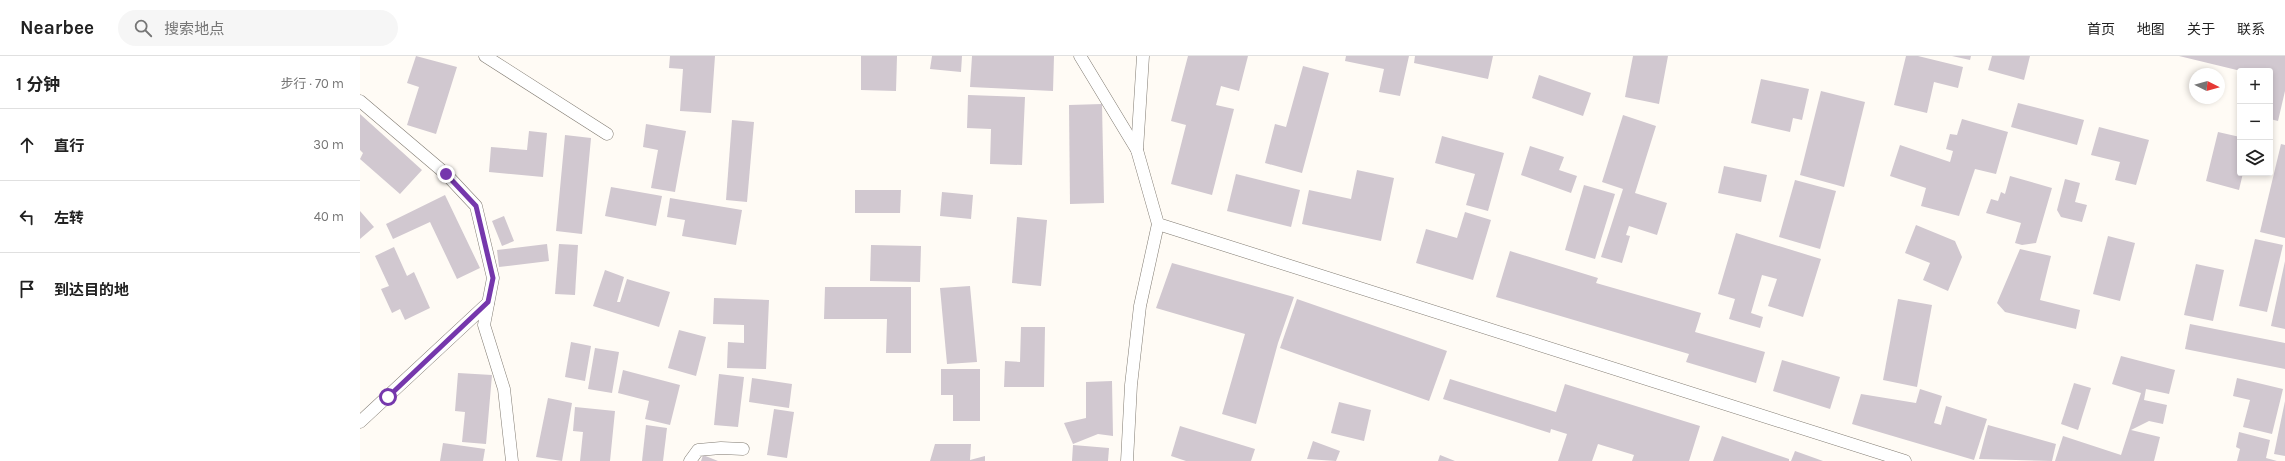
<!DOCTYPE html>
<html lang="zh">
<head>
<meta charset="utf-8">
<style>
	:root { --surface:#fff; --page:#f6f6f6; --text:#222; --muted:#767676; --line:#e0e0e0 }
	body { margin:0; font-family:Karla,"Noto Sans SC",sans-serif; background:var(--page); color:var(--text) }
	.controls { position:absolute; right:12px; top:12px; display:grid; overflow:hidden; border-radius:4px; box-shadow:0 2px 6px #0003 }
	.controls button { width:36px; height:36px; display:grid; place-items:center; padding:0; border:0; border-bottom:1px solid var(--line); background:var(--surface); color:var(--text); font:20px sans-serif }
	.compass { position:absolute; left:1829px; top:12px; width:36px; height:36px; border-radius:50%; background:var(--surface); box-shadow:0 2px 6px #0003; rotate:95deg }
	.stop { position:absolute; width:12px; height:12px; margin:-9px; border:3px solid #7537ac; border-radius:50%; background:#fff }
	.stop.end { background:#7537ac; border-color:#fff; box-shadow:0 1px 4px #0008 }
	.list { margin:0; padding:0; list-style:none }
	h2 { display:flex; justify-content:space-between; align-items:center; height:52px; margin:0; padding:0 16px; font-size:17px }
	h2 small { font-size:13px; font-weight:400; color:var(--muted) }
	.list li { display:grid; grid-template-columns:26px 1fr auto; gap:12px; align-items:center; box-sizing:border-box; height:72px; padding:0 16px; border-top:1px solid var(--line) }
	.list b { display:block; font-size:15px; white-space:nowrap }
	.list em { font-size:13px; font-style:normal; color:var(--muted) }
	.icon { flex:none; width:22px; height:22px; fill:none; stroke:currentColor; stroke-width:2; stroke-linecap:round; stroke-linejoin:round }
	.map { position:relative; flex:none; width:1925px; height:405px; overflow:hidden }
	header { display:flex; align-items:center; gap:24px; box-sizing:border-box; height:56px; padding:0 20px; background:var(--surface); border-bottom:1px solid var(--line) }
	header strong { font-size:19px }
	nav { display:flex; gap:22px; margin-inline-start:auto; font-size:14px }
	.search { width:280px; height:36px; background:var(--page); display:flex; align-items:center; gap:10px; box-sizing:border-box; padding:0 14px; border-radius:22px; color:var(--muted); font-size:15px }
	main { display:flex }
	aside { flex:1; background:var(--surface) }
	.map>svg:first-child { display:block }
</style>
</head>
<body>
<header>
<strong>Nearbee</strong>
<div class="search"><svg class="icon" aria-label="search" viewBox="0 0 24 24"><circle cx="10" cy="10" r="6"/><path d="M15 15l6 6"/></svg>搜索地点</div>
<nav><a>首页</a><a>地图</a><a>关于</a><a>联系</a></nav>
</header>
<main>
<aside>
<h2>1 分钟<small>步行 · 70 m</small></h2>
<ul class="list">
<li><svg class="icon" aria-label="ahead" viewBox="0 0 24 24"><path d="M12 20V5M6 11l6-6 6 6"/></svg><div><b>直行</b></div><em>30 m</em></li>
<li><svg class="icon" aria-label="left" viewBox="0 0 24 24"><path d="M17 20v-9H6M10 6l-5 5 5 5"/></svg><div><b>左转</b></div><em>40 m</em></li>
<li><svg class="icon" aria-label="arrive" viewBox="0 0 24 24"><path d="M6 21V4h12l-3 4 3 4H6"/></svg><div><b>到达目的地</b></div></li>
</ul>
</aside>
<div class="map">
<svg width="1925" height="405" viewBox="0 0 1925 405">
	<rect width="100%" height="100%" fill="#fffbf5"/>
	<!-- building -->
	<g fill="#d1c8d0">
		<polygon points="56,0 97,11 76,78 47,69 59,31 47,27"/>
		<polygon points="310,0 355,0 351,57 320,55 323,13 309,12"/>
		<polygon points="501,0 537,0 536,35 501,34"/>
		<polygon points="572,0 602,0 601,16 570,13"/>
		<polygon points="612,0 694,0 693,35 610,31"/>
		<polygon points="828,0 888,0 879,35 861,30 856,49 874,53 852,139 811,128 826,69 811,65"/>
		<polygon points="986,0 1049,0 1040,40 1019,36 1024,13 985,5"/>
		<polygon points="1055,0 1133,0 1128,23 1054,7"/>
		<polygon points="1273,0 1308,0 1299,48 1265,41"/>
		<polygon points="1546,0 1558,0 1603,11 1598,32 1574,26 1567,57 1534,49"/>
		<polygon points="1592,0 1611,0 1610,4"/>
		<polygon points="1632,0 1670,0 1664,24 1628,14"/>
		<polygon points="1819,0 1925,0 1925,35 1918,65 1910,63 1910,15 1881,15"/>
		<polygon points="943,10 969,17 942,117 905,107 915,68 926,71"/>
		<polygon points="1179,19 1231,37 1223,60 1172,42"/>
		<polygon points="1401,23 1449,33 1442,64 1433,62 1430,76 1391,67"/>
		<polygon points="1461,35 1505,46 1484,131 1440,119"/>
		<polygon points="608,39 665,41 662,109 630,108 631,73 607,72"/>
		<polygon points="1658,47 1724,64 1717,89 1651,71"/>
		<polygon points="742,48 744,147 710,148 709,49"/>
		<polygon points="0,58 62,114 40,138 0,103 3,97 0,94"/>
		<polygon points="1263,59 1296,70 1275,137 1307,147 1297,179 1269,170 1266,179 1270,180 1262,207 1241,201 1263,133 1242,126"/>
		<polygon points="1602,63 1648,76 1636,118 1615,113 1599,160 1561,150 1566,132 1530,120 1540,89 1590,106 1593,95 1586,93 1590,78 1597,79"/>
		<polygon points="372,64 394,66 387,146 366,144"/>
		<polygon points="286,68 326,75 315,136 291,132 298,94 283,91"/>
		<polygon points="1739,71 1789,84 1776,129 1755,124 1760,106 1731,99"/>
		<polygon points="169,75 187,77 183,121 129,116 131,91 167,94"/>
		<polygon points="1858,76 1880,81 1880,117 1883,117 1879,134 1846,125"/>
		<polygon points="205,79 231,82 222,178 196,175"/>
		<polygon points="1082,80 1144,97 1128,155 1106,149 1115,118 1075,107"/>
		<polygon points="1921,88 1925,89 1925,182 1900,176"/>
		<polygon points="1170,90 1204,101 1199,114 1217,120 1211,137 1161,119"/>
		<polygon points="1364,110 1407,119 1401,146 1358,137"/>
		<polygon points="997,114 1034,122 1021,185 942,168 949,134 991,143"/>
		<polygon points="876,118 940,134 931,171 867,155"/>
		<polygon points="1650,120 1692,132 1676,187 1662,189 1655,187 1661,167 1626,157 1631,143 1638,145 1641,136 1645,138"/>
		<polygon points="1705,123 1720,127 1715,146 1727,149 1722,166 1701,161 1697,154"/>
		<polygon points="1435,124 1476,135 1460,193 1419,181"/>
		<polygon points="1224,129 1255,138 1235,203 1205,194"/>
		<polygon points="251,131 302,140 296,170 245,160"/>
		<polygon points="495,134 541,134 540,157 495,157"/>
		<polygon points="582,136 613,139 611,163 580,160"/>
		<polygon points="85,139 120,212 97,223 70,166 33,183 26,168"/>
		<polygon points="310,142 382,154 376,189 322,180 325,164 307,161"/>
		<polygon points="0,155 14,171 0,183"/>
		<polygon points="1105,156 1131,164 1113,224 1056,207 1066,173 1097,182"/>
		<polygon points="144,160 154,185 142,190 132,165"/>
		<polygon points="657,161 687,164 681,230 652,227"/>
		<polygon points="1556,169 1595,185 1602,201 1588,235 1563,224 1570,207 1545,197"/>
		<polygon points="1376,177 1461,203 1443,261 1408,250 1417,223 1402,219 1391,257 1403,261 1400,272 1369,263 1375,243 1358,238"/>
		<polygon points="1748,180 1775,187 1760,245 1733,238"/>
		<polygon points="1895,183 1923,189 1907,256 1879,250"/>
		<polygon points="187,188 189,205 139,211 137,194"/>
		<polygon points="199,188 218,189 215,239 195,238"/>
		<polygon points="511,189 561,190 560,226 510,225"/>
		<polygon points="34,191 47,220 54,216 70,252 45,264 40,253 32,257 21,233 29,230 15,200"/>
		<polygon points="1660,193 1691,200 1680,244 1720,254 1716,273 1645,256 1637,247"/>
		<polygon points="1150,195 1238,222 1236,227 1341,257 1335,276 1405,296 1396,327 1326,306 1329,298 1136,241"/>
		<polygon points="1925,205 1925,273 1911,270"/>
		<polygon points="812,207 934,241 918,287 896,368 862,358 885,278 796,252"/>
		<polygon points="1836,208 1864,214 1853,265 1824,259"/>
		<polygon points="245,214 264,221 257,246 260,246 267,223 310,236 299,271 233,250"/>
		<polygon points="610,230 617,306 587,308 580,232"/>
		<polygon points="465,231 551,231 551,297 526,297 527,263 464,263"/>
		<polygon points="354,242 409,244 406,313 367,312 368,286 384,287 384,269 353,268"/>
		<polygon points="937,243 1087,295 1069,345 920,292"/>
		<polygon points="1538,243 1572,249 1557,331 1523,324"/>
		<polygon points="1830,268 1925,287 1925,313 1825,293"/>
		<polygon points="661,271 685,271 684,331 644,331 645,305 660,306"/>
		<polygon points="319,274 346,281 336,320 308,312"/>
		<polygon points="211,286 231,290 225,325 205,321"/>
		<polygon points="235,292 259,296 252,337 228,333"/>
		<polygon points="1761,300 1815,314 1809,338 1786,333 1784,344 1807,349 1803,368 1789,365 1771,374 1800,381 1794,405 1695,405 1703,380 1761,399 1781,337 1752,328"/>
		<polygon points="1422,304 1480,321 1470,353 1413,335"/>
		<polygon points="581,313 620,313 620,365 593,365 593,339 581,339"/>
		<polygon points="263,314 320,329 310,369 285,363 289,345 258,337"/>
		<polygon points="98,317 132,319 126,388 102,386 105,356 95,355"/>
		<polygon points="359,318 384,321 378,371 354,369"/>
		<polygon points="392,322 432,328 429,352 389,346"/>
		<polygon points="1877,322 1923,333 1912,378 1883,371 1890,344 1873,340"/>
		<polygon points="1090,323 1196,356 1205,328 1340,370 1329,405 1272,405 1274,399 1238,388 1232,405 1198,405 1207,378 1191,373 1190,377 1083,343"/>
		<polygon points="752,325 753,380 738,378 713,388 704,367 726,362 726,326"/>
		<polygon points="1714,327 1731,332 1718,374 1701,368"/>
		<polygon points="1560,333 1582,340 1574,367 1581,369 1586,350 1627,363 1614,404 1492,368 1501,338 1556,347"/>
		<polygon points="188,342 212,347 202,405 176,401"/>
		<polygon points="1925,345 1925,400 1914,398"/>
		<polygon points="979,346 1011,354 1004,385 971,377"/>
		<polygon points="215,351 255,355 250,405 220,405 223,376 213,375"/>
		<polygon points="414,353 434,356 427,402 407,399"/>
		<polygon points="286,369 307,372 303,405 282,405"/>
		<polygon points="1628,369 1696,388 1692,405 1619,403"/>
		<polygon points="820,370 895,393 891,405 826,405 811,400"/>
		<polygon points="1879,376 1910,384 1906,402 1917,405 1877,405 1880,393 1876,391"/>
		<polygon points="1362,380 1429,403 1429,405 1353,405"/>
		<polygon points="953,385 980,395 976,405 947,403"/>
		<polygon points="83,387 125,393 123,405 80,405"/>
		<polygon points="575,388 611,388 610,404 625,400 625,405 570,405"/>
		<polygon points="713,389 749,392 748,405 712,405"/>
		<polygon points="1435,395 1463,405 1431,405"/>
		<polygon points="343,399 358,405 341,405"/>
		<polygon points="1080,399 1095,405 1078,405"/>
	</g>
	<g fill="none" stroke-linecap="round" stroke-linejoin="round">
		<!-- lane casing -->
		<g stroke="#817b72" stroke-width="13">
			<g id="lane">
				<polyline points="125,0 247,78"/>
				<polyline points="720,0 777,94"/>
				<polyline points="783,0 777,94 798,168 1545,405"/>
				<polyline points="0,45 86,118 116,150 133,222 124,269 144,333 152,405"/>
				<polyline points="0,366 128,247"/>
				<polyline points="330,405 338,394 361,392 383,393"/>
				<polyline points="767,405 771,329 780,250 798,168"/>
			</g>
		</g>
		<!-- lane -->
		<use href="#lane" stroke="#fff" stroke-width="12"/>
	</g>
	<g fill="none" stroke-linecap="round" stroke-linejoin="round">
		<!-- route -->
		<polyline stroke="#7537ac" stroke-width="5" points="28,341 128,246 133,222 116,150 86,118"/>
	</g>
</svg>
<div class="controls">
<button>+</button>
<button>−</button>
<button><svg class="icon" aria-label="layers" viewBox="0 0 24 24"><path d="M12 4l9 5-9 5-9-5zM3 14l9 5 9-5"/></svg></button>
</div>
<svg class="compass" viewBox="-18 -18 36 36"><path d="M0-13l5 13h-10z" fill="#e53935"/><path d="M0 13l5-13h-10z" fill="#767676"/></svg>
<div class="stop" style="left:28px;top:341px"></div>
<div class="stop end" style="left:86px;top:118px"></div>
</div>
</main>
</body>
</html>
